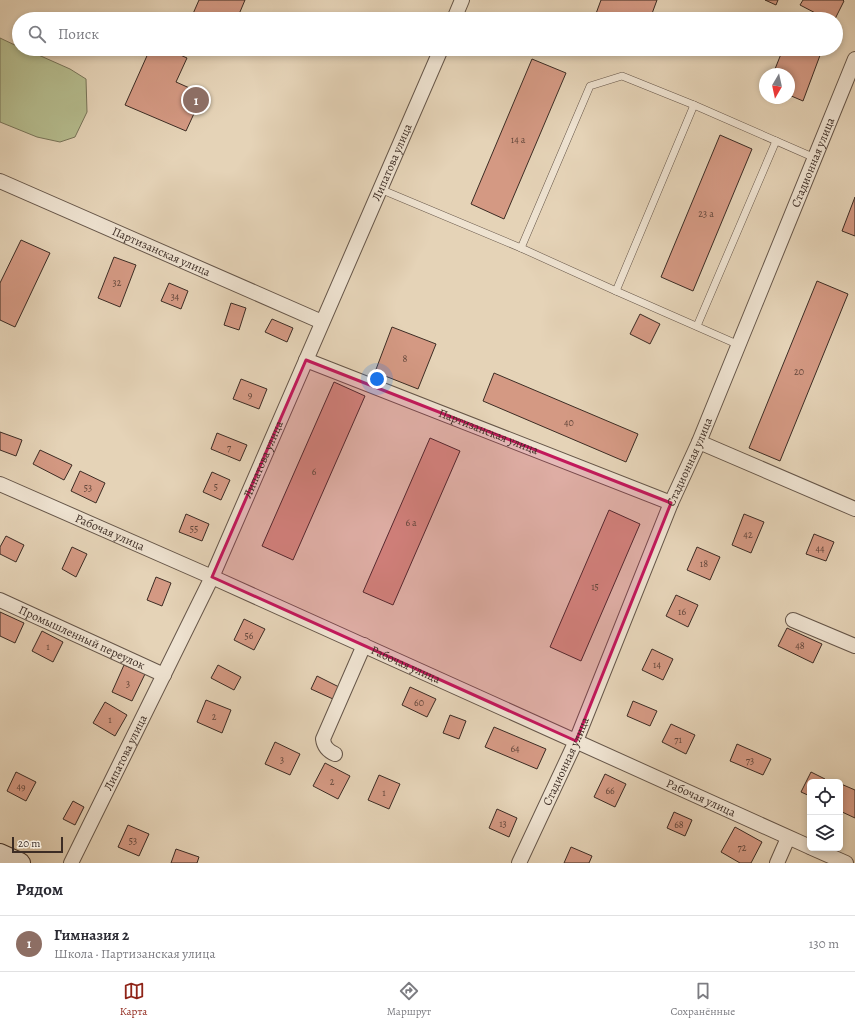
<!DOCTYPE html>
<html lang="ru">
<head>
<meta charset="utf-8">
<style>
	:root { --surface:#fff; --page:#f7f7f7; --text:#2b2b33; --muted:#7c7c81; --line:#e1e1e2; --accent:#8f2418 }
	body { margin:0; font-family:Alegreya,serif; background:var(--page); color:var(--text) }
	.controls { position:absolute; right:12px; bottom:12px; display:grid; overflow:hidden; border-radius:6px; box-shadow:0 2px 6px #0003 }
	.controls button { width:36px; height:36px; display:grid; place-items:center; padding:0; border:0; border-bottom:1px solid var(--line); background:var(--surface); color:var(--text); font:20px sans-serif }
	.compass { position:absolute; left:759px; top:68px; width:36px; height:36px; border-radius:50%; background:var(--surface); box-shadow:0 2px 6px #0003; rotate:189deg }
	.scale { position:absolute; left:12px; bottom:10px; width:51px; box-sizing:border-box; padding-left:4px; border:2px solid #3c2c24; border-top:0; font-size:11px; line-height:14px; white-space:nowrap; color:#3c2c24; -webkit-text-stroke:3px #eee2d0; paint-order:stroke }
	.you { position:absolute; left:377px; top:379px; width:14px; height:14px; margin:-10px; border:3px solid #fff; border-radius:50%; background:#1a73e8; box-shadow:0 0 0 6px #1a73e833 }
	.badge { display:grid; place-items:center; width:26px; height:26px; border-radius:50%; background:var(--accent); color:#fff; font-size:13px; font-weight:700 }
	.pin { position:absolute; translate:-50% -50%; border:2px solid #fff; box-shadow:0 1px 4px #0006 }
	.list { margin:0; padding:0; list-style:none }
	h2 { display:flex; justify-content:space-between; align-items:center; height:52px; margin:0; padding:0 16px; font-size:17px }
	h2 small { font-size:13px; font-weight:400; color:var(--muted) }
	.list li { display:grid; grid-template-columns:26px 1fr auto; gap:12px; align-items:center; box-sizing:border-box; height:56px; padding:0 16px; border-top:1px solid var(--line) }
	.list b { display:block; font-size:15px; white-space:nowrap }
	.list p { margin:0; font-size:13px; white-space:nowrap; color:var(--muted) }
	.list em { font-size:13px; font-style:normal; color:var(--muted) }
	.icon { flex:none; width:22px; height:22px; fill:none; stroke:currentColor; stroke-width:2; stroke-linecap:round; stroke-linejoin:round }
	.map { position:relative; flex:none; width:855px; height:863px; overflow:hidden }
	.search { position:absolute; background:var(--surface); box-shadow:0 2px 6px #0003; left:12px; right:12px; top:12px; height:44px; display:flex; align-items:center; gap:10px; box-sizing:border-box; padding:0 14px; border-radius:22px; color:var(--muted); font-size:15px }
	.sheet { height:108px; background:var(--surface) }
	nav { display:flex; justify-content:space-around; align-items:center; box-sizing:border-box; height:56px; border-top:1px solid var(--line); background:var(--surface); font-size:11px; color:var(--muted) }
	nav a { display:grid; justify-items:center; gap:2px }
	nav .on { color:var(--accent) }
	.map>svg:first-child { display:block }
</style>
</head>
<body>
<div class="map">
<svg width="855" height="863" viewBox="0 0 855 863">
	<rect width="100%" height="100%" fill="#e5d3b7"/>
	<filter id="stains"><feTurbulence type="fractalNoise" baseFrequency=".005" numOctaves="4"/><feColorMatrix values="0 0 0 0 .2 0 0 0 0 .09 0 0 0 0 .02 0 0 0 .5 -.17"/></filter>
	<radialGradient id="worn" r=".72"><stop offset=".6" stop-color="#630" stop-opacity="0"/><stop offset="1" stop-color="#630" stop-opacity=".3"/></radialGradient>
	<!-- green -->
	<polygon fill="#b5bc8e" stroke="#787459" points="0,38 19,47 19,49 25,49 70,69 86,79 87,112 75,137 60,142 37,137 0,122"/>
	<!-- building -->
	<g fill="#d49983" stroke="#3c2c24">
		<polygon points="199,0 245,0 237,19 200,19 192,16"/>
		<polygon points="601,0 657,0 650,19 641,19 633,16 632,19 594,19"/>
		<polygon points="765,0 778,0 776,5"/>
		<polygon points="803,0 843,0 844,1 835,19 827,19 800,5"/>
		<polygon points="150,49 167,49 187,58 176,82 203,94 186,131 125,105"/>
		<polygon points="783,49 819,49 822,50 803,101 789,95 789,74 773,74"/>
		<polygon points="532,59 566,73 504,219 471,204"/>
		<polygon points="720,135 752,149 693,291 661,277"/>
		<polygon points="855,197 855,236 842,231"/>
		<polygon points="21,240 50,253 15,327 0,320 0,283"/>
		<polygon points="114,257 136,265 120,307 98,298"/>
		<polygon points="817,281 848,294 780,461 749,448"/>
		<polygon points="169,283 188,291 181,309 161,301"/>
		<polygon points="231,303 246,308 239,330 224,325"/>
		<polygon points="640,314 660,324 650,344 630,334"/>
		<polygon points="272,319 293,328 287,342 265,332"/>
		<polygon points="392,327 436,344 418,389 375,372"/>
		<polygon points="494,373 638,434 626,462 483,401"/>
		<polygon points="241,379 267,389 259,409 233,399"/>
		<polygon points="334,382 365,396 293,560 262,546"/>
		<polygon points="0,432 22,440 16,456 0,450"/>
		<polygon points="217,433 247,445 240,461 211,449"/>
		<polygon points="430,438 460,451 393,605 363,592"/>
		<polygon points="40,450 72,465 64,480 33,464"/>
		<polygon points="80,471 105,483 96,503 71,491"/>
		<polygon points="212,472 230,480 221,500 203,492"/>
		<polygon points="609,510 640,524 581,661 550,647"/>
		<polygon points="186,514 209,524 202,541 179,532"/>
		<polygon points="744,514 764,522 751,553 732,545"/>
		<polygon points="814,534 834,542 826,561 806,554"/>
		<polygon points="6,536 24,545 16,562 0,554 0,547"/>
		<polygon points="72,547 87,554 76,577 62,569"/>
		<polygon points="697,547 720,557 710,580 687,570"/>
		<polygon points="156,577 171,583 162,606 147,600"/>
		<polygon points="676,595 698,605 688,627 666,616"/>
		<polygon points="0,612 24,623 15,643 0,636"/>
		<polygon points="244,619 265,629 254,650 234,640"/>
		<polygon points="787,628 822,644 813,663 778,646"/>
		<polygon points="42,631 63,642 53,662 32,651"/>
		<polygon points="652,649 673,659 663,680 642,670"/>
		<polygon points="124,665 145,674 132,701 112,692"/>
		<polygon points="218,665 241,677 234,690 211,678"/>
		<polygon points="317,676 339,687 333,699 311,689"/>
		<polygon points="410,687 436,699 427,717 402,705"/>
		<polygon points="206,700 231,710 222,733 197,722"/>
		<polygon points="633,701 657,711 650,726 627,716"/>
		<polygon points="105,702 127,715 115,736 93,723"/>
		<polygon points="450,715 466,721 459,739 443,733"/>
		<polygon points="671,724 695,735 686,754 662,742"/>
		<polygon points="494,727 546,749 537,769 485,747"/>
		<polygon points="275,742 300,754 290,775 265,764"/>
		<polygon points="737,744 771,759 763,775 730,761"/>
		<polygon points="325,763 350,776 338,799 313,786"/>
		<polygon points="16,772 36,782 26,801 7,791"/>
		<polygon points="811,772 825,779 824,782 810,782 810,796 801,792"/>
		<polygon points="605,774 626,784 615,807 594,797"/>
		<polygon points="379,775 400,784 389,809 368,800"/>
		<polygon points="841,784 855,790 855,818 840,811"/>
		<polygon points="73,801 84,807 75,825 63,819"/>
		<polygon points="497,809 517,818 509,837 489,828"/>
		<polygon points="674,812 692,820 685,836 667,828"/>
		<polygon points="128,825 149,834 139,856 118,847"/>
		<polygon points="735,827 762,842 751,863 740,863 721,852"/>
		<polygon points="571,847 592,856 589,863 564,863"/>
		<polygon points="176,849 199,857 197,863 171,863"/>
	</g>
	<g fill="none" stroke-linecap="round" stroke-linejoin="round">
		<!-- lane casing -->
		<g stroke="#665649" stroke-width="8">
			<g id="lane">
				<polyline points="380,189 521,248 616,291 739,345"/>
				<polyline points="521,248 590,86 622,76 694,105 815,158"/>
				<polyline points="616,291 694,105"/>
				<polyline points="697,326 776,141"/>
			</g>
		</g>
		<!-- street casing -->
		<g stroke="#665649" stroke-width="16">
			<g id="street">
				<polyline points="454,19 462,0"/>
				<path id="s1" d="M0,181L322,322"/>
				<path id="s2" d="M306,360L671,503"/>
				<polyline points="699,442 855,509"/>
				<path id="s3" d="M0,484L212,577L810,847"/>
				<path id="s4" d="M0,600L164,675"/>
				<polyline points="793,620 855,646"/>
				<path d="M335,754C328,751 324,747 323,739L364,645"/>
				<polyline points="812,848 846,863"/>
				<path id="s5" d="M71,863L212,577L441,49"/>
				<path id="s6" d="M519,863L576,741L671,503L699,442L855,59"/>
				<polyline points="777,863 788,838"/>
			</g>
		</g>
		<!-- secondary casing -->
		<g stroke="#3c2c24" stroke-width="22">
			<polyline id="secondary" points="0,854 20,863"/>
		</g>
		<!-- lane -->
		<use href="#lane" stroke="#eee2d0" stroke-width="7"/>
		<!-- street -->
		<use href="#street" stroke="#eee2d0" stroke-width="14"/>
		<!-- secondary -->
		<use href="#secondary" stroke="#eee2d0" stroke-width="20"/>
	</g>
	<!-- marked area -->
	<path fill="#c2185b" fill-opacity="0.2" stroke="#c2185b" stroke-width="3" stroke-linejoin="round" d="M306,360L671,503L576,741L212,577Z"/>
	<g text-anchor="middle" stroke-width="3" stroke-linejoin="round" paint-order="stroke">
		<!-- number labels -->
		<g font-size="10" fill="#62473c">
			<text x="518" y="143">14 а</text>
			<text x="706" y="217">23 а</text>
			<text x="117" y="286">32</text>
			<text x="175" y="300">34</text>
			<text x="405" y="362">8</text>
			<text x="799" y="375">20</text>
			<text x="250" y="398">9</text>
			<text x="569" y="426">40</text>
			<text x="229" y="451">7</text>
			<text x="314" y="475">6</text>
			<text x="216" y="490">5</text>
			<text x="88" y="491">53</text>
			<text x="411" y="526">6 а</text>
			<text x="194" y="532">55</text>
			<text x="748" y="538">42</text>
			<text x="820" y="552">44</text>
			<text x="704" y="567">18</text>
			<text x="595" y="590">15</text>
			<text x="682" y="615">16</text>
			<text x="249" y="639">56</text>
			<text x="800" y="649">48</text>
			<text x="48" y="650">1</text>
			<text x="657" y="668">14</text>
			<text x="128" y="687">3</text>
			<text x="419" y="706">60</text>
			<text x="214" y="720">2</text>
			<text x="110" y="723">1</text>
			<text x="678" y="743">71</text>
			<text x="515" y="752">64</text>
			<text x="282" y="763">3</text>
			<text x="750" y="764">73</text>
			<text x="332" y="785">2</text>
			<text x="21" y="790">49</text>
			<text x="610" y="794">66</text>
			<text x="384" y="796">1</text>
			<text x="503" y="827">13</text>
			<text x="679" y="828">68</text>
			<text x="133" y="844">53</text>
			<text x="742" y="851">72</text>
		</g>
		<!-- street labels -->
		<g font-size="12" fill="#3c2c24" stroke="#eee2d0">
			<text dy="4" stroke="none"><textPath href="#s5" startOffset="771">Липатова улица</textPath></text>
			<text dy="4" stroke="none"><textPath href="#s6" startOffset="760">Стадионная улица</textPath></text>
			<text dy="4" stroke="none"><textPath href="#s1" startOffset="176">Партизанская улица</textPath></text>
			<text dy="4" stroke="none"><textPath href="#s2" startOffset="196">Партизанская улица</textPath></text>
			<text dy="4" stroke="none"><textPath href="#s5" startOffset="447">Липатова улица</textPath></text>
			<text dy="4" stroke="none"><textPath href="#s6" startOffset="436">Стадионная улица</textPath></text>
			<text dy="4" stroke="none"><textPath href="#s3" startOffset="120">Рабочая улица</textPath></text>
			<text dy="4" stroke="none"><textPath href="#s4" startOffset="90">Промышленный переулок</textPath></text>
			<text dy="4" stroke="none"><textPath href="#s3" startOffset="444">Рабочая улица</textPath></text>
			<text dy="4" stroke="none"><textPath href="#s5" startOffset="123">Липатова улица</textPath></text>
			<text dy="4" stroke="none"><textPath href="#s6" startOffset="112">Стадионная улица</textPath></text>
			<text dy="4" stroke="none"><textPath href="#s3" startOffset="768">Рабочая улица</textPath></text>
		</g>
	</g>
	<rect width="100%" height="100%" filter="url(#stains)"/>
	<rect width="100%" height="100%" fill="url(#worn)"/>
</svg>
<div class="controls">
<button><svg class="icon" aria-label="locate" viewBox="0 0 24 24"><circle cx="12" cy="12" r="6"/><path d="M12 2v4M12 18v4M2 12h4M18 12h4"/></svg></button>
<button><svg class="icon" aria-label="layers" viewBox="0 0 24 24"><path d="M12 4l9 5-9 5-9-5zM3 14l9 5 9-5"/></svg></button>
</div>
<svg class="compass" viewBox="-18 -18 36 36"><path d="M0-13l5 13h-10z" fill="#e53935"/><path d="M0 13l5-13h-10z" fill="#7c7c81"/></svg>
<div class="scale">20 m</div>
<div class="you"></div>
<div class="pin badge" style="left:196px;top:100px;background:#8d6e63">1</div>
<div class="search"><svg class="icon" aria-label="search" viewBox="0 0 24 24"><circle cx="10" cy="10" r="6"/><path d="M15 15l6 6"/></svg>Поиск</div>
</div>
<section class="sheet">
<h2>Рядом<small></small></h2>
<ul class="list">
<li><span class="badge" style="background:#8d6e63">1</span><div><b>Гимназия 2</b><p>Школа · Партизанская улица</p></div><em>130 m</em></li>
</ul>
</section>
<nav>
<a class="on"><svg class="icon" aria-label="map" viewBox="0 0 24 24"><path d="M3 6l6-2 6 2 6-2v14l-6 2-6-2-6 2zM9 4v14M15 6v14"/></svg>Карта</a>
<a><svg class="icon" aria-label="directions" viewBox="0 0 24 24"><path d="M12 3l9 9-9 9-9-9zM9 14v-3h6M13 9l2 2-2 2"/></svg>Маршрут</a>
<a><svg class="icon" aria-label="saved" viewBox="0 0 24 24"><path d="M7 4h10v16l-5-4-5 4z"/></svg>Сохранённые</a>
</nav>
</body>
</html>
